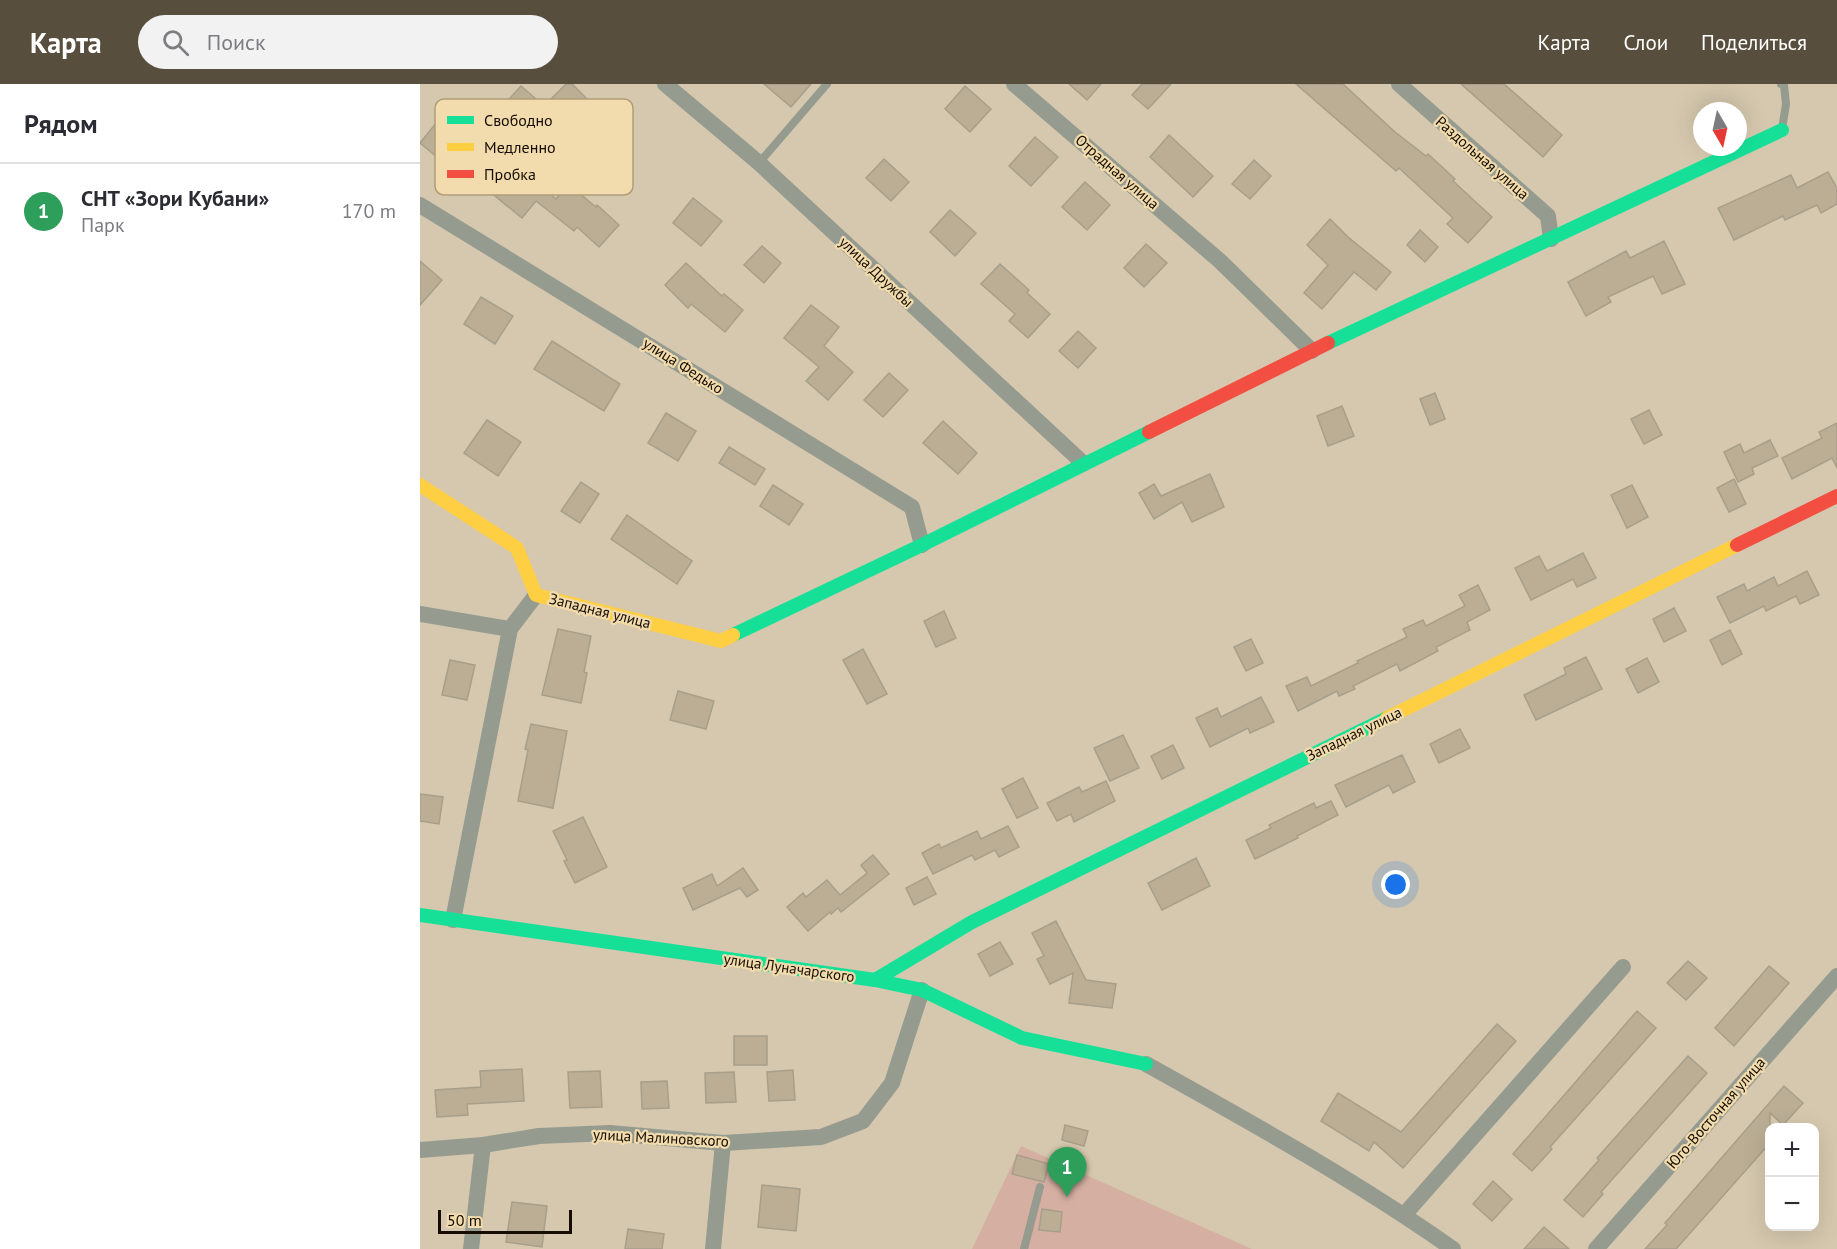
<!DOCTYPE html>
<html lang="ru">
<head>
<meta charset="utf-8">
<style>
	:root { --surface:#fff; --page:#f2f2f3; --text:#2b2b33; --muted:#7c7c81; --line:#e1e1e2; --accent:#584e3d }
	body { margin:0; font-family:"PT Sans",sans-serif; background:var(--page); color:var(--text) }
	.controls { position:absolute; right:18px; bottom:18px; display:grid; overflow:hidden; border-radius:12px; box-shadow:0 6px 24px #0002 }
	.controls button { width:54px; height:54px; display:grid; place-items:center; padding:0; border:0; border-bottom:2px solid var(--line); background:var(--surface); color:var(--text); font:30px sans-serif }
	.compass { position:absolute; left:1273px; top:18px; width:54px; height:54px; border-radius:50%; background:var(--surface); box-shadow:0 6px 24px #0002; rotate:171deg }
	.scale { position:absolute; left:18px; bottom:15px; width:134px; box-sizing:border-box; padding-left:6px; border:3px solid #150d00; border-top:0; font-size:16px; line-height:21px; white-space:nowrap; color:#150d00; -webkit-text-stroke:4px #f2dbac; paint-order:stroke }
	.you { position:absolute; left:976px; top:801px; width:21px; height:21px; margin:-15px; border:4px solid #fff; border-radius:50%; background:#1a73e8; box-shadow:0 0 0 9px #1a73e833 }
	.badge { display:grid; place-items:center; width:39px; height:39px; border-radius:50%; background:var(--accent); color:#fff; font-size:20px; font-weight:700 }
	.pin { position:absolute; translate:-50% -50px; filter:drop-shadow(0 2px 3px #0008) }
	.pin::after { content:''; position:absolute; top:32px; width:21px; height:18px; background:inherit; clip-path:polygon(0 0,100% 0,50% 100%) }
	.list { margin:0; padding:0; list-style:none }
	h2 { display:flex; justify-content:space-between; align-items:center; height:78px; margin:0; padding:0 24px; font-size:26px }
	h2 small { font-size:20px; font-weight:400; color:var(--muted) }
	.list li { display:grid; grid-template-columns:39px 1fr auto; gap:18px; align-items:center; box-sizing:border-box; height:96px; padding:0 24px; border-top:2px solid var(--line) }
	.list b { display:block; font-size:22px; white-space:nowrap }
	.list p { margin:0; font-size:20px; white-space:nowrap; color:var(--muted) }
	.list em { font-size:20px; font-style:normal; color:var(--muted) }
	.icon { flex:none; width:33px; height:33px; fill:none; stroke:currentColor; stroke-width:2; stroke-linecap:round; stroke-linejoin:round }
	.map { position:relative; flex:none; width:1417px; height:1165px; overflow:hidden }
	header { display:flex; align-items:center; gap:36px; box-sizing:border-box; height:84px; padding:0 30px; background:var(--accent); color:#fff }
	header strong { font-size:28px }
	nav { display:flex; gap:33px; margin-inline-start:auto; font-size:21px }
	.search { width:420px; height:54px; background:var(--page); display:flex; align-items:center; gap:15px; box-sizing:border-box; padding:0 21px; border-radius:33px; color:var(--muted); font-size:22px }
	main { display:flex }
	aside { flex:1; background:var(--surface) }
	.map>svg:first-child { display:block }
</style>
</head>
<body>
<header>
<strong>Карта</strong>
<div class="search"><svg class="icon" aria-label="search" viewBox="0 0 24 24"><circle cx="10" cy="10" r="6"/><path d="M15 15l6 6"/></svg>Поиск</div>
<nav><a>Карта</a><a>Слои</a><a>Поделиться</a></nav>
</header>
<main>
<aside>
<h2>Рядом<small></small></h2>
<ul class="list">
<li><span class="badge" style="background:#2e9e5b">1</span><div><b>СНТ «Зори Кубани»</b><p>Парк</p></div><em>170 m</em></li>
</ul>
</aside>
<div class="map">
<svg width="1417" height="1165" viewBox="0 0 1417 1165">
	<rect width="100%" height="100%" fill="#d5c8ae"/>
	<!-- green -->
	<polygon fill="#d5b0a2" points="601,1062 832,1165 552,1165"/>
	<!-- building -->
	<g fill="#bbae95" stroke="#a89f8a" stroke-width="1.5">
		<polygon points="146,0 152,0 178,26 209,52 186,78 162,58 164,56 127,19"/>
		<polygon points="344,0 391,0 371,23"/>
		<polygon points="649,0 681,0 667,16"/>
		<polygon points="722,0 751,0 728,25 712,11"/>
		<polygon points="876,0 923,0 975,48 1006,72 1008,70 1035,95 1033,97 1072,133 1048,159 1027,140 1033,134 979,84 976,87"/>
		<polygon points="1041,0 1084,0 1142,51 1123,73"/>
		<polygon points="101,2 123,21 101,44 80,25"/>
		<polygon points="545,2 571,25 550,48 525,25"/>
		<polygon points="21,33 62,67 68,59 136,115 148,100 176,123 177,121 199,141 179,163 157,143 154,147 116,117 102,134 28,74 24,79 0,59"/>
		<polygon points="749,51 793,92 773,113 730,73"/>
		<polygon points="615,53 638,73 611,102 589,82"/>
		<polygon points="464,75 489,98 471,117 446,94"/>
		<polygon points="834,76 851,92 830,115 812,100"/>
		<polygon points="1408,88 1417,104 1417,120 1401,129 1397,121 1365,136 1363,132 1314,156 1298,124 1371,91 1377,104"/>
		<polygon points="665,98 690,121 667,146 642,123"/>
		<polygon points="273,114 302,137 281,162 253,139"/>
		<polygon points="530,126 556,149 535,172 510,148"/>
		<polygon points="910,135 928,153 971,188 956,206 934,188 902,225 884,209 908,181 887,161"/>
		<polygon points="1000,146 1018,163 1005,178 987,161"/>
		<polygon points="1244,157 1265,200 1242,210 1233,192 1188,213 1191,218 1166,232 1148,198 1206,167 1210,174"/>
		<polygon points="726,160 747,179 724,203 704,184"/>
		<polygon points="342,162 361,179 344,199 324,181"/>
		<polygon points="0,177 22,196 0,221"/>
		<polygon points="266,179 302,212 304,210 323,226 305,248 271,220 268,224 245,201"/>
		<polygon points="580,180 609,206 607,209 630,230 608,254 589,237 595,230 561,200"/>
		<polygon points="61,213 93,232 75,260 44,240"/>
		<polygon points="391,221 419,243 404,262 433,288 408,316 386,297 399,283 364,254"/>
		<polygon points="658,247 676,264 658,284 639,267"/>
		<polygon points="132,257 200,300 184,327 114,285"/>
		<polygon points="469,289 488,306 463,333 444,316"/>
		<polygon points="1015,309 1025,335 1010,341 1000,315"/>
		<polygon points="922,322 934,352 908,362 897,332"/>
		<polygon points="1229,326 1242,351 1224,360 1211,335"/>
		<polygon points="246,329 276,347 258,377 228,359"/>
		<polygon points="67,336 101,358 78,392 44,369"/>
		<polygon points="523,337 557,369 538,390 503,359"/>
		<polygon points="1417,339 1417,384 1412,374 1372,395 1362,374 1402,354 1399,348"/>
		<polygon points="1350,356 1358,372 1332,384 1334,390 1318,398 1304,368 1320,360 1324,369"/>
		<polygon points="309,363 345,385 335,401 299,379"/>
		<polygon points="790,390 804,423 772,438 762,418 734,435 719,409 734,400 741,412"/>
		<polygon points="1314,395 1326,420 1309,428 1297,404"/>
		<polygon points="161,398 179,410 160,439 141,427"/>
		<polygon points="353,401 383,420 369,441 340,422"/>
		<polygon points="1212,401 1228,433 1207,444 1191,411"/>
		<polygon points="207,431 272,477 257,500 191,455"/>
		<polygon points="1163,469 1176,494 1157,503 1153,495 1111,516 1095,484 1119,472 1127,487"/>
		<polygon points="1387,487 1399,511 1380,520 1376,512 1346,527 1344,522 1310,539 1297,513 1324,500 1327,507 1354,493 1358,502"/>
		<polygon points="1058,501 1070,526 1047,538 1050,546 1016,563 1018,567 980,587 977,580 933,602 935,605 919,612 917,607 878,627 866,602 887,593 891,602 938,579 937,577 987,553 983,545 1003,536 1006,542 1045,522 1039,511"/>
		<polygon points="1254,524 1266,547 1244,558 1233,535"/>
		<polygon points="524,527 536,554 516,563 504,537"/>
		<polygon points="138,545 171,552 164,588 167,589 161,619 122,611"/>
		<polygon points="1310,546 1322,570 1302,581 1290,556"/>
		<polygon points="831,555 843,579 826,587 814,563"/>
		<polygon points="443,565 467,610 447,620 423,576"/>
		<polygon points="1166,573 1182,605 1116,636 1104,611 1146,590 1144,584"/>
		<polygon points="1227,574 1239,598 1218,609 1206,585"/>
		<polygon points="30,576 55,581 47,616 22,611"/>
		<polygon points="258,607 294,617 286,645 250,636"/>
		<polygon points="841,613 854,638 830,649 828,644 790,663 776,634 797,624 801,633"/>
		<polygon points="111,640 147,647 133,724 98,717 108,666 105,665"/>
		<polygon points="1040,645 1050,664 1019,679 1010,660"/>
		<polygon points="703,651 719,684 690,697 674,664"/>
		<polygon points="753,661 764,684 742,695 731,672"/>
		<polygon points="982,671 995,698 973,709 969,701 926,723 915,701"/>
		<polygon points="603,694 618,724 597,734 582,705"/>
		<polygon points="686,697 695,717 654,738 651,730 637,737 627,719 659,703 662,708"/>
		<polygon points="0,710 23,713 19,740 0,737"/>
		<polygon points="911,717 918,731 877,752 878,754 835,775 826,756 851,744 849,741 894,719 896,724"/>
		<polygon points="163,733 187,783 155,799 144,777 147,776 133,747"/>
		<polygon points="588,742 599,763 579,773 575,766 555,776 552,771 513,790 502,769 519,760 521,764 557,747 561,755"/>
		<polygon points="453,771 469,790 421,828 418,824 411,830 410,828 388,847 367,823 383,809 386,813 407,796 420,811 447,789 441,781"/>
		<polygon points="776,774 790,802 742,826 728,799"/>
		<polygon points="323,784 338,806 327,813 320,804 273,826 263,804 292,790 297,802"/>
		<polygon points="507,793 516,810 494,821 486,804"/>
		<polygon points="636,837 666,896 696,900 692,924 649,919 653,889 630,900 617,875 624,872 612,849"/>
		<polygon points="580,858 593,880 570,892 558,870"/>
		<polygon points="1268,877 1287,894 1266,916 1247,899"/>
		<polygon points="1349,882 1369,899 1314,962 1295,944"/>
		<polygon points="1217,927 1236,944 1130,1063 1132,1065 1112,1087 1093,1070"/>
		<polygon points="1077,940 1096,957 983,1084 954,1058 949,1067 901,1037 918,1009 981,1048"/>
		<rect x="314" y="952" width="33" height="29"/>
		<polygon points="1268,972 1287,989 1181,1108 1183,1110 1163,1133 1144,1116 1179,1076 1177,1074"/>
		<polygon points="102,985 104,1017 47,1020 48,1031 17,1033 15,1006 61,1003 60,987"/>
		<polygon points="373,986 375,1016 349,1017 347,988"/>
		<polygon points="180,987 182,1023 150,1024 148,988"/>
		<polygon points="314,988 316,1018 286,1019 285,989"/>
		<polygon points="247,997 249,1024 222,1025 221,998"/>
		<polygon points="1364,1002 1383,1019 1363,1041 1350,1029 1350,1059 1256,1165 1225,1165 1247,1141 1245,1139"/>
		<polygon points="645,1041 668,1047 664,1062 642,1056"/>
		<polygon points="597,1071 629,1080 624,1098 592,1090"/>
		<polygon points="1073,1097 1092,1115 1072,1137 1053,1120"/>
		<polygon points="342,1101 380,1105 376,1147 338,1143"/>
		<polygon points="92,1118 127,1122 122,1163 86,1158"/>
		<polygon points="622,1125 642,1128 640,1148 619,1146"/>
		<polygon points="1124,1143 1149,1165 1104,1165"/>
		<polygon points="208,1145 244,1150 242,1165 205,1165"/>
	</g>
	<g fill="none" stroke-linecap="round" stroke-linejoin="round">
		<!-- lane -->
		<g stroke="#969b90" stroke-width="8">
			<polyline points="1361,0 1364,1 1366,20 1362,45"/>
			<polyline points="339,79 407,0"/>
			<polyline points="604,1165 620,1103"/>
		</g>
		<!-- street -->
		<g stroke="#969b90" stroke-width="16">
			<polyline points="245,0 339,79 663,379"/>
			<polyline points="594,0 800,177 892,267"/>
			<polyline points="979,0 1128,132 1131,155"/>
			<polyline points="0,121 492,423 502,461"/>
			<polyline points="0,530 90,545"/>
			<polyline points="33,836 90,545 116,511"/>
			<path d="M726,980C830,1038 935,1096 1033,1165"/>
			<polyline points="0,1066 63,1061 119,1052 190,1049 303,1059 401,1053 443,1037 472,999 502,906"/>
			<polyline points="984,1131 1203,883"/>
			<polyline points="51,1165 63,1061"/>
			<polyline points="293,1165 303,1059"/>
			<polyline points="1176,1165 1417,892"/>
		</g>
		<!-- fast -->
		<g stroke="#16e098" stroke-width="14">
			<polyline points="908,259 1362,46"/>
			<polyline points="313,551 502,461 729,348"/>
			<polyline points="0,831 455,896 502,906 602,954 726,980"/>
			<polyline points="455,896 552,838 967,634"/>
		</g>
		<!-- slow -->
		<g stroke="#ffcf43" stroke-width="14">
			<polyline points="0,401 97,464 116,511 301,557 313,551"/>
			<polyline points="967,634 1317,461"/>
		</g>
		<!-- jam -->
		<g stroke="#f24e42" stroke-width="14">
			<polyline points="729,348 908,259"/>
			<polyline points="1317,461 1417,412"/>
		</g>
	</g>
	<g text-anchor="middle" stroke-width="4.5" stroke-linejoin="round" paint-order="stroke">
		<!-- street labels -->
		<g font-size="15" fill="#150d00" stroke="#f2dbac">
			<text transform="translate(1062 74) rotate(41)" y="5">Раздольная улица</text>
			<text transform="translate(697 88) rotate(41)" y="5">Отрадная улица</text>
			<text transform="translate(456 188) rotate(43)" y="5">улица Дружбы</text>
			<text transform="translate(263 282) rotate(32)" y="5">улица Федько</text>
			<text transform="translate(180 527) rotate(14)" y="5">Западная улица</text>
			<text transform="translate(934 650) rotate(-26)" y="5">Западная улица</text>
			<text transform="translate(369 884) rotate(8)" y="5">улица Луначарского</text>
			<text transform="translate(1296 1029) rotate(-49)" y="5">Юго-Восточная улица</text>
			<text transform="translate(241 1054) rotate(3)" y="5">улица Малиновского</text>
		</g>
	</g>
	<!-- legend -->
	<rect x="15" y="15" width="198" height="96" rx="9" fill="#f2dbac" stroke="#b09d78" stroke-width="1.5"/>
	<rect x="27" y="32" width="27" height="8" fill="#16e098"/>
	<rect x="27" y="59" width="27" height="8" fill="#ffcf43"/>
	<rect x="27" y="86" width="27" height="8" fill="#f24e42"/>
	<g font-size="16" fill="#150d00">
		<text x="64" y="42">Свободно</text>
		<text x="64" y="69">Медленно</text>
		<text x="64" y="96">Пробка</text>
	</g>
</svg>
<div class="controls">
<button>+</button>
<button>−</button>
</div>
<svg class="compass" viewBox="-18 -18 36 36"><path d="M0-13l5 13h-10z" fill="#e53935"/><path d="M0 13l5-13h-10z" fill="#7c7c81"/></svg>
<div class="scale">50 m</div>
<div class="you"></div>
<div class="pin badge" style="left:647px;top:1113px;background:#2e9e5b">1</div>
</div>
</main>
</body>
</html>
